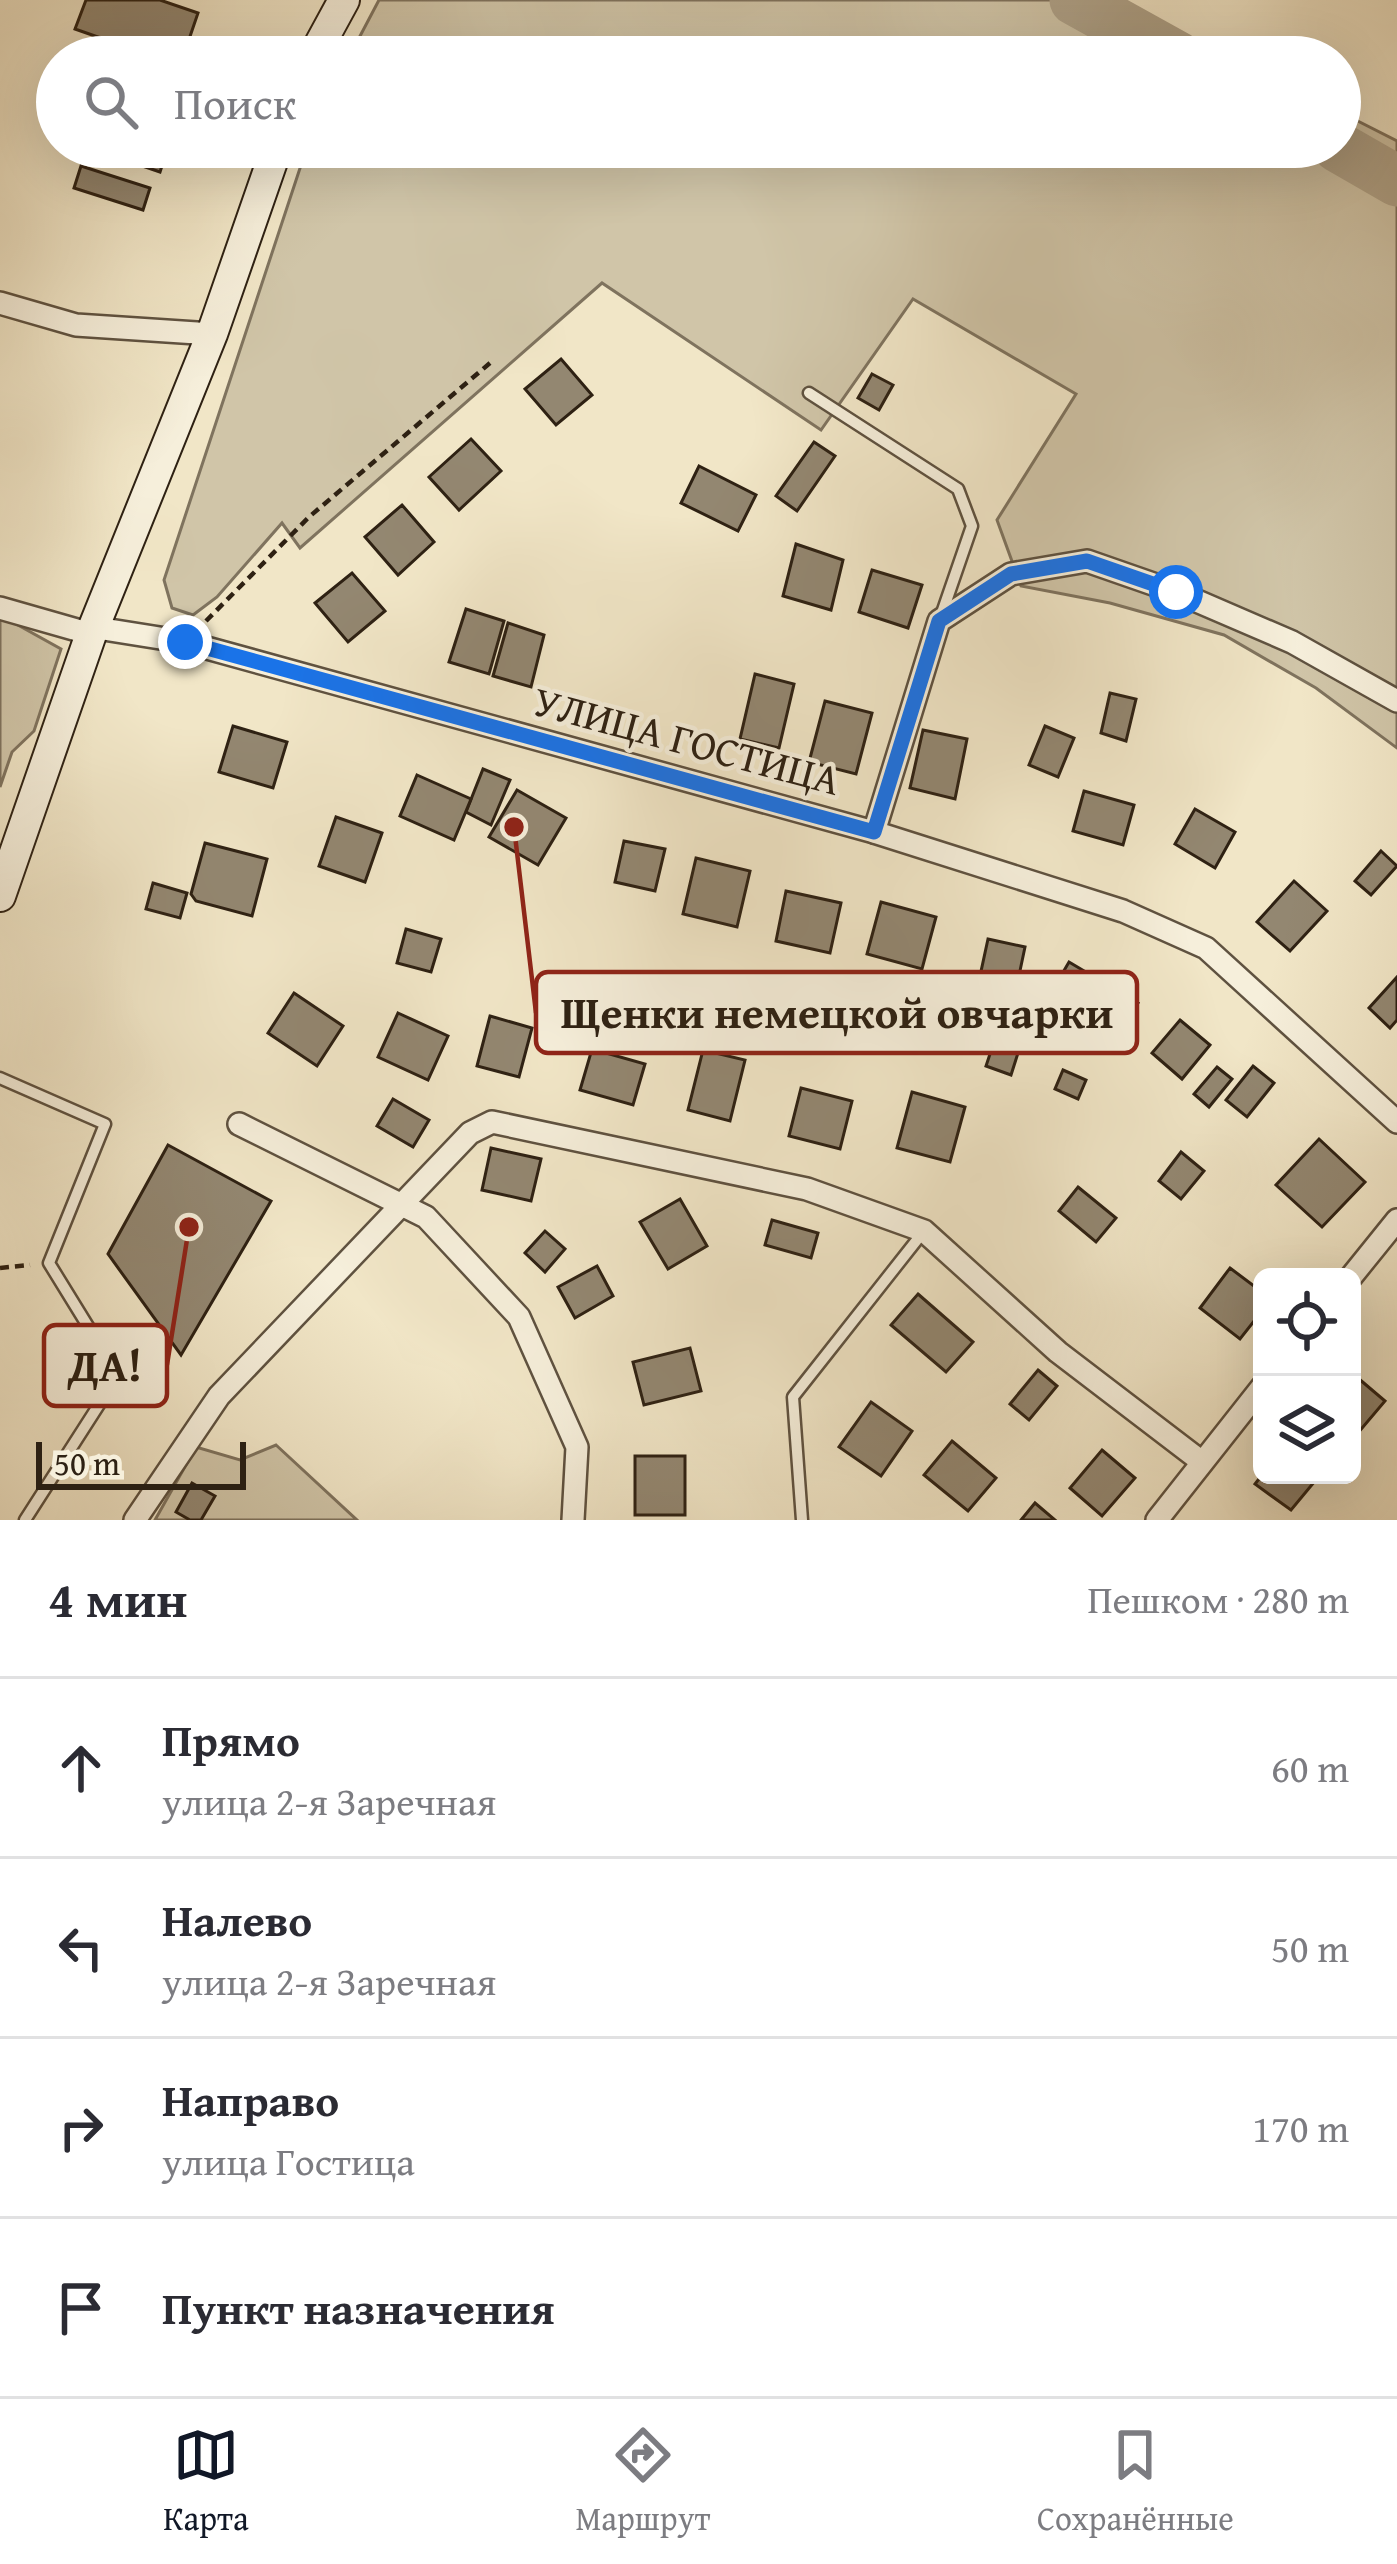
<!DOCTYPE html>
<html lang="ru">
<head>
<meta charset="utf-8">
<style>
	:root { --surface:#fff; --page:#f7f7f7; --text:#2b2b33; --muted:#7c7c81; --line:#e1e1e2; --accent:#111827 }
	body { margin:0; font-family:"Gentium Book Plus",serif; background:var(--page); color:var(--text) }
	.controls { position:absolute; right:36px; bottom:36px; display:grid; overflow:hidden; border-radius:18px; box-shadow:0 12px 48px #0002 }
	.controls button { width:108px; height:108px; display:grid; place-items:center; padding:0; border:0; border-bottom:3px solid var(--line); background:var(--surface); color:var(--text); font:60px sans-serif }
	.scale { position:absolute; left:36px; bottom:30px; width:210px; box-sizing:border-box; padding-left:12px; border:6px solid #2e2113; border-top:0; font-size:33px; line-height:42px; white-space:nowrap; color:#2e2113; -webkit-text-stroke:9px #f6efdb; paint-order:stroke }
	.stop { position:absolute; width:36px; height:36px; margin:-27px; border:9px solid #1a73e8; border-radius:50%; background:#fff }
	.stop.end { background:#1a73e8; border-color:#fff; box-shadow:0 3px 12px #0008 }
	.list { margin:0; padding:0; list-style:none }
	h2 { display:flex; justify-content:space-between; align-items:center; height:156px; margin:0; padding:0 48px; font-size:51px }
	h2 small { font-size:39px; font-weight:400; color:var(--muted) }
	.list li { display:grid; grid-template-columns:78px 1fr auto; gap:36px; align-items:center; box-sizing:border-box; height:180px; padding:0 48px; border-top:3px solid var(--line) }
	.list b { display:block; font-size:45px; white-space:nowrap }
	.list p { margin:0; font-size:39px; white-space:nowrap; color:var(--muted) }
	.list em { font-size:39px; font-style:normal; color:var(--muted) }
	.icon { flex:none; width:66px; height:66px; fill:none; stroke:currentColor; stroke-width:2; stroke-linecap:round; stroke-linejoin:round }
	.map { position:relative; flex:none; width:1397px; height:1520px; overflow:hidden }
	.search { position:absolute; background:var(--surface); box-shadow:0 12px 48px #0002; left:36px; right:36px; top:36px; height:132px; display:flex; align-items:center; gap:30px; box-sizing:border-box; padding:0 42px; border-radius:66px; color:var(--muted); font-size:45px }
	.sheet { height:876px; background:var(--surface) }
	nav { display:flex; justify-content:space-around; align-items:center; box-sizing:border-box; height:168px; border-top:3px solid var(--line); background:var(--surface); font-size:33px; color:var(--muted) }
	nav a { display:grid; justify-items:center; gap:6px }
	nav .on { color:var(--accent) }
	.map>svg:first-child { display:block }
</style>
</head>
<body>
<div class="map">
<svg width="1397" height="1520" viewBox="0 0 1397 1520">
	<rect width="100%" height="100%" fill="#f1e6c7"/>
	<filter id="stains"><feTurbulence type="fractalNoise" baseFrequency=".00167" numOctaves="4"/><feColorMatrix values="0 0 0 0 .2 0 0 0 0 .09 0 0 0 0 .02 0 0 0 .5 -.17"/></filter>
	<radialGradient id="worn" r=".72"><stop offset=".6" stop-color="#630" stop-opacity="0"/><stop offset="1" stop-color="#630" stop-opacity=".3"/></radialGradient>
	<!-- green -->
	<g fill="#d0c5a8" stroke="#7f735e" stroke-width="3">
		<polygon points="379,0 1118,0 1228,57 349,57"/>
		<polygon points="1340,112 1397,141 1397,748 1316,688 1224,635 1110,603 1021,586 997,520 1076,394 913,299 821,430 602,283 300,548 282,523 217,597 193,615 172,608 164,580 307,147 1340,147"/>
		<polygon points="0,615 61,649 34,731 12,752 0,787"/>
		<polygon points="276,1445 357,1520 155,1520 196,1447 240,1460"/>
	</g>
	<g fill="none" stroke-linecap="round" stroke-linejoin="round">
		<!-- river -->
		<g stroke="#afa38a" stroke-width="51">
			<polyline points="1075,0 1178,57"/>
			<polyline points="1338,147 1397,181"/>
		</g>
	</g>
	<!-- building -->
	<g fill="#938771" stroke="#2e2113" stroke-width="3">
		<polygon points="86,0 160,0 198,13 183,57 155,57 75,29"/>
		<polygon points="87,147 168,147 160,172"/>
		<polygon points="81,166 150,188 143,210 74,188"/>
		<polygon points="561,359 592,395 556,425 525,389"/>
		<polygon points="872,374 893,385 879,410 858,398"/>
		<polygon points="471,439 501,471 459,510 429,477"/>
		<polygon points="814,442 835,456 797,511 776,496"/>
		<polygon points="699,466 756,495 738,531 681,503"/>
		<polygon points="402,505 434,542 398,575 365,537"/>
		<polygon points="796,544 843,560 831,610 783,596"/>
		<polygon points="872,570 922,585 908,628 859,612"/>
		<polygon points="352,573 385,611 348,642 315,603"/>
		<polygon points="466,609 504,621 489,674 449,662"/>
		<polygon points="508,623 544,635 531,687 493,676"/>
		<polygon points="755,674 794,684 779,748 740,739"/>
		<polygon points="1110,693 1136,699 1126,741 1101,733"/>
		<polygon points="825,701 872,713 856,774 809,762"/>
		<polygon points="233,726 287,742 273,788 219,772"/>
		<polygon points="1045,726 1074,738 1058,777 1029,765"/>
		<polygon points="923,730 967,739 955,799 910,788"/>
		<polygon points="483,769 510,780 491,825 466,812"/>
		<polygon points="417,775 471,799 454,840 400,816"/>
		<polygon points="517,790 566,818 538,865 489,837"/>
		<polygon points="1084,791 1134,805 1123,845 1073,831"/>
		<polygon points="1195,809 1235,832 1215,868 1175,844"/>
		<polygon points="336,817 382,833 365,882 319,866"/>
		<polygon points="624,841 665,849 655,891 615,882"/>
		<polygon points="205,843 267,859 252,916 196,901 191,894"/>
		<polygon points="1381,851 1397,866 1371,895 1355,881"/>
		<polygon points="696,858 750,871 737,927 683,914"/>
		<polygon points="1294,881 1327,911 1290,951 1257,922"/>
		<polygon points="153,883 187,893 180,918 146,909"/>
		<polygon points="786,891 841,903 830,953 776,941"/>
		<polygon points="881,902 936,917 922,969 867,954"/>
		<polygon points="406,929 441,939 431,972 397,963"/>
		<polygon points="988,939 1025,947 1017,985 980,976"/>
		<polygon points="1069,962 1138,1003 1113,1045 1044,1005"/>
		<polygon points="1397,977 1397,1020 1390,1028 1369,1008"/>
		<polygon points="294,993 343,1026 317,1066 268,1033"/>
		<polygon points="398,1013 448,1036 428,1080 378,1057"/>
		<polygon points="490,1016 532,1028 519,1077 477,1066"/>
		<polygon points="1180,1020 1210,1045 1182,1079 1152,1053"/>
		<polygon points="993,1045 1018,1053 1011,1075 986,1066"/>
		<polygon points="592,1049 645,1064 633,1105 580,1090"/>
		<polygon points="703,1050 745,1060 730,1121 688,1110"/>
		<polygon points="1253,1066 1274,1083 1247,1117 1226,1100"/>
		<polygon points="1217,1067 1232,1079 1209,1107 1194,1094"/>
		<polygon points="1063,1070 1086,1080 1078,1099 1055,1089"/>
		<polygon points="801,1088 852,1101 840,1149 789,1136"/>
		<polygon points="912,1092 965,1107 950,1162 897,1148"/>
		<polygon points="393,1099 429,1120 413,1147 377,1126"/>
		<polygon points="1319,1139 1365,1182 1322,1227 1276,1185"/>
		<polygon points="168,1145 271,1201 181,1355 108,1254"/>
		<polygon points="491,1148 541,1159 531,1201 482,1190"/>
		<polygon points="1181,1152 1204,1171 1181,1199 1159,1181"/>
		<polygon points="1078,1187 1116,1218 1096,1242 1059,1211"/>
		<polygon points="680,1199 707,1246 668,1269 640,1222"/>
		<polygon points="772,1220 818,1233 811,1258 765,1245"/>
		<polygon points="545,1231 565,1249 545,1272 525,1253"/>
		<polygon points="597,1266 613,1296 575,1318 558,1287"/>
		<polygon points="1230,1268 1262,1292 1262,1311 1240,1339 1200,1308"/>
		<polygon points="918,1294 973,1342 946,1372 891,1325"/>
		<polygon points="690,1348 701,1391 644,1405 633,1362"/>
		<polygon points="1038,1370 1057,1386 1029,1420 1010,1404"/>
		<polygon points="1352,1373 1385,1401 1352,1440"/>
		<polygon points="871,1402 912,1431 881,1476 839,1447"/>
		<polygon points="952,1441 996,1478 968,1511 924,1475"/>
		<polygon points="1102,1450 1135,1478 1102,1516 1070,1488"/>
		<rect x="635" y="1456" width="50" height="59"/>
		<polygon points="1262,1475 1320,1475 1291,1510 1255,1484"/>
		<polygon points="192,1483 215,1496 201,1520 190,1520 176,1512"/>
		<polygon points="1035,1503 1055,1520 1021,1520"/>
	</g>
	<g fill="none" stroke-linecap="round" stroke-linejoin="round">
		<!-- lane casing -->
		<g stroke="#5f5240" stroke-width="15">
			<g id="lane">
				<polyline points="809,393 958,489 972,526 942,613"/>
				<polyline points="0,1078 105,1124 49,1263 118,1375 25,1520"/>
				<polyline points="802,1520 793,1397 924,1231"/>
			</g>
		</g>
		<!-- street casing -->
		<g stroke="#5f5240" stroke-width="26">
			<g id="street">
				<polyline points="0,303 76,325 212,334"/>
				<polyline points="0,608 91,634"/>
				<polyline points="97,628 185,642 874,832 1123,911 1206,948 1397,1122"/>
				<polyline points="874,832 939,621 1011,574 1087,561 1176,592 1292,642 1397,701"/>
				<polyline points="239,1124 426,1217 519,1317 577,1447 573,1520"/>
				<polyline points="1351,1277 1397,1220"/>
				<polyline points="135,1520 219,1396 470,1133 492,1122 807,1189 924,1231 1058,1352 1202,1462"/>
				<polyline points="1157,1520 1262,1387"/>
			</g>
		</g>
		<!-- secondary casing -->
		<g stroke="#2e2113" stroke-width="34">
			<g id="secondary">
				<polyline points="313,57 344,0"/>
				<polyline points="0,896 91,634 212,334 277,147"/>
			</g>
		</g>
		<!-- path -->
		<g stroke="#2e2113" stroke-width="4.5" stroke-dasharray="9 6" stroke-linecap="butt">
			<polyline points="206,621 309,517 490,363"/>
			<polyline points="0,1268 30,1265"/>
		</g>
		<!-- lane -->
		<use href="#lane" stroke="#f6efdb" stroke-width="10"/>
		<!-- street -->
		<use href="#street" stroke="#f6efdb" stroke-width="21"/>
		<!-- secondary -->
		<use href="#secondary" stroke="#f6efdb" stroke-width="30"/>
	</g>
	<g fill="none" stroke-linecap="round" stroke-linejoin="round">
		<!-- route -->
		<polyline stroke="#1a73e8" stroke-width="15" points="185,642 874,832 939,621 1011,574 1087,561 1176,592"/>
	</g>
	<g text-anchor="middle" stroke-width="9" stroke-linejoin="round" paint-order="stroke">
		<!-- street labels -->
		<g font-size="42" fill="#2e2113" stroke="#f6efdb">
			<text transform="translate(687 740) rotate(15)" y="15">УЛИЦА ГОСТИЦА</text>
		</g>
	</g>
	<!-- callouts -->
	<path fill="none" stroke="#8f2418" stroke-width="4.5" d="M514 827L536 1013M189 1227L167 1365"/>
	<g fill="#8f2418" stroke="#f6efdb" stroke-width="4.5">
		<circle cx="514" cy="827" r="12"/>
		<circle cx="189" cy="1227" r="12"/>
	</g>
	<g fill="#f6efdb" stroke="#8f2418" stroke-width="4.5">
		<rect x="536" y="972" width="601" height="81" rx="12"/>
		<rect x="44" y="1325" width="123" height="81" rx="12"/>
	</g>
	<g font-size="45" text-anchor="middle" font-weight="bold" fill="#2e2113">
		<text x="837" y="1028">Щенки немецкой овчарки</text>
		<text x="105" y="1381">ДА!</text>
	</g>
	<rect width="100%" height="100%" filter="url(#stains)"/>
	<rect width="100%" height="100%" fill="url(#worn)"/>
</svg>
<div class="controls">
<button><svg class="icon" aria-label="locate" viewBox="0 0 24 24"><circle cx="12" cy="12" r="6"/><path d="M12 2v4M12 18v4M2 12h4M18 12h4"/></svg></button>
<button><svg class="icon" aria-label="layers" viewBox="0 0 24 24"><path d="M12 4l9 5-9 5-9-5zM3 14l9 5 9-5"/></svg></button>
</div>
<div class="scale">50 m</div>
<div class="stop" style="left:1176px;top:592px"></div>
<div class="stop end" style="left:185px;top:642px"></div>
<div class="search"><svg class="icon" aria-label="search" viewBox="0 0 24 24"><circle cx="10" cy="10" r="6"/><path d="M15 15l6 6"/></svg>Поиск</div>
</div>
<section class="sheet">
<h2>4 мин<small>Пешком · 280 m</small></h2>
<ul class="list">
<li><svg class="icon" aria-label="ahead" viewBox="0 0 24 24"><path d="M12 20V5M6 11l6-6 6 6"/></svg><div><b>Прямо</b><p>улица 2-я Заречная</p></div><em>60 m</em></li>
<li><svg class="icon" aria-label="left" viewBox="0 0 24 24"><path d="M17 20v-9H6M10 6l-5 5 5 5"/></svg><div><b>Налево</b><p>улица 2-я Заречная</p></div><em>50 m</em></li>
<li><svg class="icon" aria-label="right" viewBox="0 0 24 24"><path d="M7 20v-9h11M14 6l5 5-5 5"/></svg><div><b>Направо</b><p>улица Гостица</p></div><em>170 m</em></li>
<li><svg class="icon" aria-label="arrive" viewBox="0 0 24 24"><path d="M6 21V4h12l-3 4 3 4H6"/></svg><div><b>Пункт назначения</b></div></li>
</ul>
</section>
<nav>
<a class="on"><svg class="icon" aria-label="map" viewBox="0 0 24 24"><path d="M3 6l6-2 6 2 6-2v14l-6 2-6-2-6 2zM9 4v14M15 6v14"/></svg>Карта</a>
<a><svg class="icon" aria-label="directions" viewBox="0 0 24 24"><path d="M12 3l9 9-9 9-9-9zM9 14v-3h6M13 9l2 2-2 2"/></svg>Маршрут</a>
<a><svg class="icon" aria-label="saved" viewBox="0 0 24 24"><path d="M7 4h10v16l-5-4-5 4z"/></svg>Сохранённые</a>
</nav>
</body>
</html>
